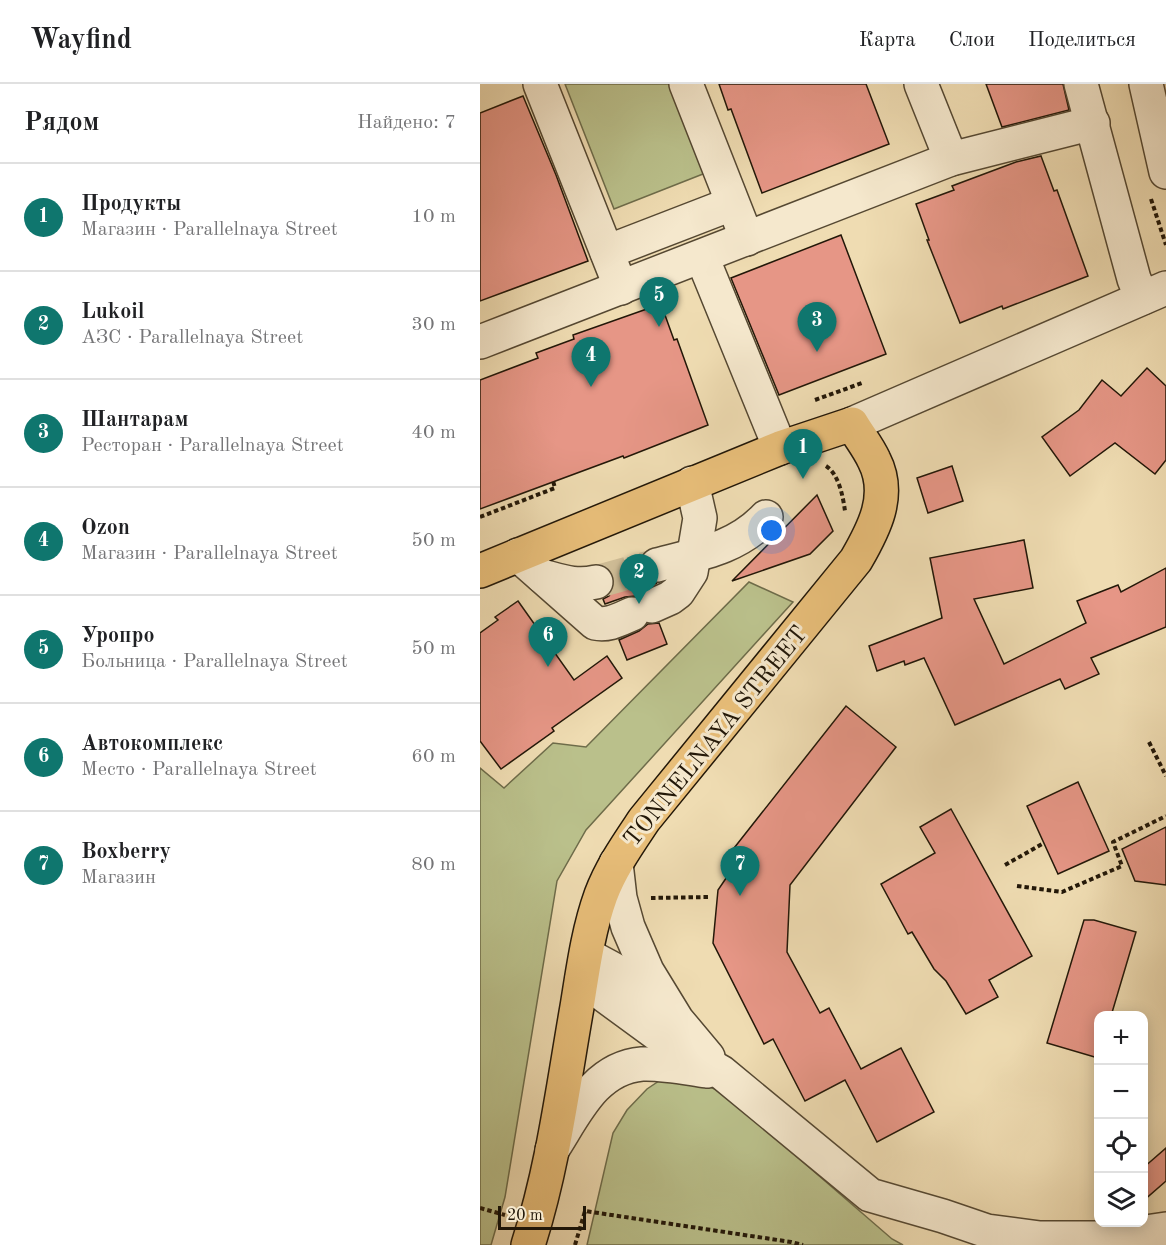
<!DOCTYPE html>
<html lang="ru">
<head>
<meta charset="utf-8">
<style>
	:root { --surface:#fff; --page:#f2f2f2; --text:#202124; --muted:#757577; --line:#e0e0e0; --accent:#0f766e }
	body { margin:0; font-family:"Old Standard TT",serif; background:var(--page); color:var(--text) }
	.controls { position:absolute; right:18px; bottom:18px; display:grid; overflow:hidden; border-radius:12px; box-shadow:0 3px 15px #0003 }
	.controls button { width:54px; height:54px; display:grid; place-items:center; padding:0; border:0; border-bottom:2px solid var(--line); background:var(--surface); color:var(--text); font:30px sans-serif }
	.scale { position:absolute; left:18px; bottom:15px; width:88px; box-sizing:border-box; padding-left:6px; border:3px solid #221708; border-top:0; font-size:16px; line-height:21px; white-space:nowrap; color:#221708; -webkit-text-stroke:4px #f5e8cd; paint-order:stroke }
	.you { position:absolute; left:292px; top:447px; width:21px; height:21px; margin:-15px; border:4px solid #fff; border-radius:50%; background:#1a73e8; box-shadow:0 0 0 9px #1a73e833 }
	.badge { display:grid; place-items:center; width:39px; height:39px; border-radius:50%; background:var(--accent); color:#fff; font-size:20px; font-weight:700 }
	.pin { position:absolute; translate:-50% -50px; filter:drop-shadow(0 2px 3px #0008) }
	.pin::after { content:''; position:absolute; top:32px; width:21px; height:18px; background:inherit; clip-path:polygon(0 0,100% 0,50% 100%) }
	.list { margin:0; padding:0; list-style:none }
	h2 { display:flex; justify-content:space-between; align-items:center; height:78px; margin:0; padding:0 24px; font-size:26px }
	h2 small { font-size:20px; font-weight:400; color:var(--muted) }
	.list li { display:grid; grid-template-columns:39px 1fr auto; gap:18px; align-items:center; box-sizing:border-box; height:108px; padding:0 24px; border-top:2px solid var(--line) }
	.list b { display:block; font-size:22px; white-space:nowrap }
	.list p { margin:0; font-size:20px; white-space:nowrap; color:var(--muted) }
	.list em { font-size:20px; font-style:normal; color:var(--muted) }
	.icon { flex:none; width:33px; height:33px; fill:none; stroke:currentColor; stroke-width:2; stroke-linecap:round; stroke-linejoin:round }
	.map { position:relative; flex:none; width:686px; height:1161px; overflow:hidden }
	header { display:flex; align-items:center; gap:36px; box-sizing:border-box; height:84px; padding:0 30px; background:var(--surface); border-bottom:2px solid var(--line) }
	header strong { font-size:28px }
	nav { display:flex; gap:33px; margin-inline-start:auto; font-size:21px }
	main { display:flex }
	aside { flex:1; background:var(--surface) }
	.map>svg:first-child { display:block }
</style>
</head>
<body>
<header>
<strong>Wayfind</strong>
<nav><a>Карта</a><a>Слои</a><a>Поделиться</a></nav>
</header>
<main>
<aside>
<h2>Рядом<small>Найдено: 7</small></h2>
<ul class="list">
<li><span class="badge">1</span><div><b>Продукты</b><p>Магазин · Parallelnaya Street</p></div><em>10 m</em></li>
<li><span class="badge">2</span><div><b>Lukoil</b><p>АЗС · Parallelnaya Street</p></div><em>30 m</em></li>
<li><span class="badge">3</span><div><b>Шантарам</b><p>Ресторан · Parallelnaya Street</p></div><em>40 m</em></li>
<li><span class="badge">4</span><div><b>Ozon</b><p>Магазин · Parallelnaya Street</p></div><em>50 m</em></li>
<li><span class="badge">5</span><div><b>Уропро</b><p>Больница · Parallelnaya Street</p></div><em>50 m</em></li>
<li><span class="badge">6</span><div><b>Автокомплекс</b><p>Место · Parallelnaya Street</p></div><em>60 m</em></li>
<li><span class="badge">7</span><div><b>Boxberry</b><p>Магазин</p></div><em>80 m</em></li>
</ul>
</aside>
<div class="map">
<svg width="686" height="1161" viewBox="0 0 686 1161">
	<rect width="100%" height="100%" fill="#efdcb2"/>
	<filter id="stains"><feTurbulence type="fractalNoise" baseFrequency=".00333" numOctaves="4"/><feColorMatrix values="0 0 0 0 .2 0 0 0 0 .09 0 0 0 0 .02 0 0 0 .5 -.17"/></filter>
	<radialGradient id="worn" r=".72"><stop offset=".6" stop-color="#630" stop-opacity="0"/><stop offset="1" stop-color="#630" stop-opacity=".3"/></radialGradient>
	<!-- green -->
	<g fill="#bac08b" stroke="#6e6c4a" stroke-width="1.5">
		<polygon points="85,0 193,0 228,88 134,125"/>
		<polygon points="269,498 313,518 106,746 77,797 25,1113 11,1161 0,1161 0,684 24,704 73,659 106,663"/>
		<polygon points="204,992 242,1008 412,1155 423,1161 107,1161 133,1049 147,1026 167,1005 182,995"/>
	</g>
	<!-- building -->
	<g fill="#e69686" stroke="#221708" stroke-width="1.5">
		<polygon points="239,0 386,0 409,60 282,109 251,25 248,26"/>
		<polygon points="506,0 583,0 589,26 522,43"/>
		<polygon points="43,12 76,91 108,177 0,217 0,29"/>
		<polygon points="561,72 574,107 577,106 608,192 523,225 522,222 480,239 447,156 449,156 436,120 474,106 472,102 536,78"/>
		<polygon points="361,151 406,270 299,311 251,194"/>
		<polygon points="181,220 194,256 197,255 228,341 144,374 143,372 0,425 0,296 58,274 56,269 94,255 93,251"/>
		<polygon points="667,284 686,302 686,376 675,390 635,359 590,392 562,353 599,326 622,296 641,312"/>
		<polygon points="472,382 483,417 448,429 437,394"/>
		<polygon points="337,411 353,447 330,470 252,497"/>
		<polygon points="544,456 553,504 494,515 524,580 606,539 597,517 638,501 641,508 686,484 686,543 611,574 619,590 585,605 580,595 475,641 444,574 425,581 424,577 397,587 389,562 462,534 450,474"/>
		<polygon points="162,471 159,477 159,486 164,494 171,499 177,499 164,505 156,512 145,513 125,520 123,515 129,512 134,504 134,494 128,484"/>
		<polygon points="38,517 94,596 127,572 142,594 72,644 74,647 21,685 0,657 0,549 18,536 15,533"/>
		<polygon points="179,539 187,560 147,576 139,556 159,547 168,540"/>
		<polygon points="366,622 416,663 310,801 307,868 340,929 349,924 381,985 421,964 454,1028 397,1058 365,996 325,1017 293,955 284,960 233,859 238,806 255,781 247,773"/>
		<polygon points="598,698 629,767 578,790 547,722"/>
		<polygon points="471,725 552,872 509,896 518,913 486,930 466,897 454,885 432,848 428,850 401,800 455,769 440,743"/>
		<polygon points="686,743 686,801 655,797 642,765"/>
		<polygon points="604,836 614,836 656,848 631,932 618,932 618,974 567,959"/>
		<polygon points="686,1064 686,1097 663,1117 663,1084"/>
	</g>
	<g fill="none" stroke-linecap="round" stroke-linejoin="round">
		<!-- minor-tunnel -->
		<polyline stroke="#d0be98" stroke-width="33" stroke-dasharray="33 16" stroke-linecap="butt" points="116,498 177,481"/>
		<!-- minor casing -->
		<g stroke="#554832" stroke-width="36">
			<g id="minor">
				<polyline points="60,0 141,204"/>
				<polyline points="206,0 267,155"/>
				<polyline points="441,0 471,75"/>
				<polyline points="601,0 654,195 662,214"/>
				<polyline points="666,0 686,88"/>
				<polyline points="127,168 241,124"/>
				<polyline points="222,173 300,364"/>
				<polyline points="0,258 471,75 613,39"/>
				<polyline points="372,340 686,204"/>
				<path d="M38,471L115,539C129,542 140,535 152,530"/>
				<path d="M177,481C218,470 256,465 286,433"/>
				<path d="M62,492C81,497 96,503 116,498"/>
				<polyline points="172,522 190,514 198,508 211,488 220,434 212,399"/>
				<polyline points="136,779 140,814 148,843 167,887 197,936 228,973"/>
				<polyline points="107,871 133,885 179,921"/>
				<polyline points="102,895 188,958 241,988 390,1111 463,1132 507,1147 560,1154 625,1154 686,1145"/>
				<path d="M72,1066C95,1031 114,984 162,980C183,979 206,984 227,987"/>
			</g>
		</g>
		<!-- major casing -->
		<g stroke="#221708" stroke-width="36">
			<path id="major" d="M0,487L300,364L372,340C379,352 388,363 394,376C412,411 394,445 376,476L164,736C148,760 131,784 121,811C108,847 103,886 97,923C83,1003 73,1084 48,1161"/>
		</g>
		<!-- path -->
		<g stroke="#221708" stroke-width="4" stroke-dasharray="4.5 3" stroke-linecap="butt">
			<polyline points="671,115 686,161"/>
			<polyline points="335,316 382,299"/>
			<path d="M346,382C359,390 363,413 365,427"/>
			<polyline points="0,433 75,404 73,397"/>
			<polyline points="669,658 686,692"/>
			<polyline points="525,781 564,759"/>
			<polyline points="537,802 582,808 642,782 633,758 686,732"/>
			<polyline points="171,814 228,813"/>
			<polyline points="0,1124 25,1131"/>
			<polyline points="95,1161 105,1127 311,1158 323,1161"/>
		</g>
		<!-- minor -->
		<use href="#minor" stroke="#f5e8cd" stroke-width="33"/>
		<!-- major -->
		<use href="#major" stroke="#e8be79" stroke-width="33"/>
	</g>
	<g text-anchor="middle" stroke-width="6" stroke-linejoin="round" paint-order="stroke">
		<!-- street labels -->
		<g font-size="24" fill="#221708" stroke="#f5e8cd">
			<text transform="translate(235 652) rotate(-51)" y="8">TONNELNAYA STREET</text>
		</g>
	</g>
	<rect width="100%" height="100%" filter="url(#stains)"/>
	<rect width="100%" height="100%" fill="url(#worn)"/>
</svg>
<div class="controls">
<button>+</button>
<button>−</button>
<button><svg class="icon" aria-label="locate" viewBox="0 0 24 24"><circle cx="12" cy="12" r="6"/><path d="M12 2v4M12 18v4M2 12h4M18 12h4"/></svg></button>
<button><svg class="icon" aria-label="layers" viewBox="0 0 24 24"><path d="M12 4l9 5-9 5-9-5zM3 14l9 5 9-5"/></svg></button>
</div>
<div class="scale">20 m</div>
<div class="you"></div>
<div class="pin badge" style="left:323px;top:395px">1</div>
<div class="pin badge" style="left:159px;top:520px">2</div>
<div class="pin badge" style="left:337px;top:268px">3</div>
<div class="pin badge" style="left:111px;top:303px">4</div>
<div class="pin badge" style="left:179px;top:243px">5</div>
<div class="pin badge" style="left:68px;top:583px">6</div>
<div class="pin badge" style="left:260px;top:812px">7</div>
</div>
</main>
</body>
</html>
